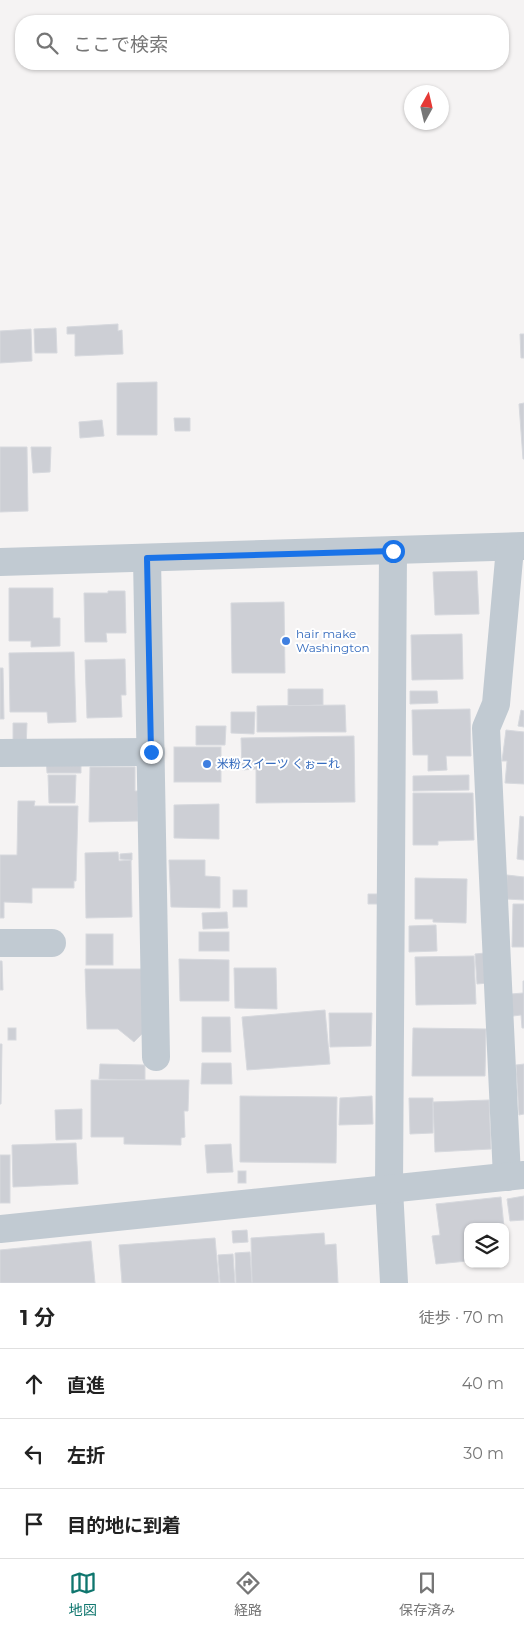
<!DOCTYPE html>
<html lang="ja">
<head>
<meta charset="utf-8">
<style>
	:root { --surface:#fff; --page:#f2f2f2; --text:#222; --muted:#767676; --line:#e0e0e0; --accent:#0f766e }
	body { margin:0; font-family:Montserrat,"Noto Sans JP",sans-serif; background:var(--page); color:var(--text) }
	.controls { position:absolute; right:15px; bottom:15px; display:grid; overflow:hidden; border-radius:10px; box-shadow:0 1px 4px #0004 }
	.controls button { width:45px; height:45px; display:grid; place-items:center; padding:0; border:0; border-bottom:1px solid var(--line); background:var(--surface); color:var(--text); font:25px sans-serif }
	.compass { position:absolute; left:404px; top:85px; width:45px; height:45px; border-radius:50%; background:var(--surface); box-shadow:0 1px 4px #0004; rotate:8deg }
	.stop { position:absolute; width:15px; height:15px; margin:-11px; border:4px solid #1a73e8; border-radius:50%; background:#fff }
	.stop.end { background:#1a73e8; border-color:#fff; box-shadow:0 1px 5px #0008 }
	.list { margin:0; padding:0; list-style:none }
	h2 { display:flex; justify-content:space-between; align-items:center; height:65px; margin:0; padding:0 20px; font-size:21px }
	h2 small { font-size:16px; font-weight:400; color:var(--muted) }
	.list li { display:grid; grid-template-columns:32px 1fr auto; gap:15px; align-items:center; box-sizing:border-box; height:70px; padding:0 20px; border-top:1px solid var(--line) }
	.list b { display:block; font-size:19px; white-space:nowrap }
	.list em { font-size:16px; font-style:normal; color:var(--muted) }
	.icon { flex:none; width:28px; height:28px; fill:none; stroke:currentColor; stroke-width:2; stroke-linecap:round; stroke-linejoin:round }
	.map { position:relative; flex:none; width:524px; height:1283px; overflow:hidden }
	.search { position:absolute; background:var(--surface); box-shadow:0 1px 4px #0004; left:15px; right:15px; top:15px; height:55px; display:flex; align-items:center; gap:12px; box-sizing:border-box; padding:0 18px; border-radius:20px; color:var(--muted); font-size:19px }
	.sheet { height:275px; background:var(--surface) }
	nav { display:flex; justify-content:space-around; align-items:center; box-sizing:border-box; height:70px; border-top:1px solid var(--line); background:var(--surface); font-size:14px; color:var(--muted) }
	nav a { display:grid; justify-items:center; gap:2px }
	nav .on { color:var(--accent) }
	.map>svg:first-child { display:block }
</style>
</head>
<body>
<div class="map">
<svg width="524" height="1283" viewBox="0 0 524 1283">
	<rect width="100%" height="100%" fill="#f5f3f3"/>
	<!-- building -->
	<g fill="#cdcfd5" stroke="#d7d9de">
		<polygon points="118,324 118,331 122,330 123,354 75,356 75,334 67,334 67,327"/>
		<polygon points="56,328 57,353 35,353 34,329"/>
		<polygon points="31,329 32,361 0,363 0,331"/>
		<polygon points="520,334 524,334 524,358 521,358"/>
		<polygon points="157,382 157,435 117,435 117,383"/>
		<polygon points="524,403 524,459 523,459 519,404"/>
		<polygon points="174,418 190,418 190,431 175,431"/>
		<polygon points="102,420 104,436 80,438 79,422"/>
		<polygon points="0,447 27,447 28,511 0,512"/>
		<polygon points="31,447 51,447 50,472 33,473"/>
		<polygon points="477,571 479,614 435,615 433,572"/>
		<polygon points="9,588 53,588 53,618 60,618 60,646 31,647 31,641 9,641"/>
		<polygon points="108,591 125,591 126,633 106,633 107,642 85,642 84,593 108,593"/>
		<polygon points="284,602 285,673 232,673 231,603"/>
		<polygon points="462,634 463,679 412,680 411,635"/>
		<polygon points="74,652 76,722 48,723 47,712 10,712 9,653"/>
		<polygon points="125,659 126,695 121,695 122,717 87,718 85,660"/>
		<polygon points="0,668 3,668 4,719 0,719"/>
		<polygon points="288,689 323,689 323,705 288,706"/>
		<polygon points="410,691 437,691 438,703 410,704"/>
		<polygon points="345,705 346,732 257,732 257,706"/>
		<polygon points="470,709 471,756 446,756 447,770 428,771 428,755 413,755 412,710"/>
		<polygon points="521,710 524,711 524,727 518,726"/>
		<polygon points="231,712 255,712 254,734 231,733"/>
		<polygon points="13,723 27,723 26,748 13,748"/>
		<polygon points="196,726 226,726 225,745 196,745"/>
		<polygon points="506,730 524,732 524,784 505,783 507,761 502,761"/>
		<polygon points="354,736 355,802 256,803 256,769 242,770 241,738"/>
		<rect x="174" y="747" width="47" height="35"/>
		<polygon points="46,758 81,758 81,773 47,773"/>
		<polygon points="90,767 135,767 135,791 138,791 138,821 89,822"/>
		<polygon points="48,775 76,775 75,803 49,803"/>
		<polygon points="469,775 469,790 413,791 413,776"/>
		<polygon points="413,793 473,793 474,840 438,841 438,845 413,845"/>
		<polygon points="18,801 35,801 34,806 78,806 76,881 74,881 74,888 32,888 32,903 4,902 4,918 0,918 0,855 17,855"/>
		<polygon points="219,804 219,839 174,838 174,805"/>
		<polygon points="520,816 524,817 524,860 517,859"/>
		<polygon points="118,852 119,861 131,860 132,917 86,918 85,853"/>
		<polygon points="132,853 132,860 120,859 120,854"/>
		<polygon points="169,860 205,860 205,876 220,877 220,908 171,907"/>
		<polygon points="507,875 524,877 524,900 506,899"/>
		<polygon points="415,878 467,879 466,923 433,922 433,919 415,919"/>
		<rect x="233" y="890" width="14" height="17"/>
		<polygon points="368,894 377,894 378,904 368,904"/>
		<polygon points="513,904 524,904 524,947 512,947"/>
		<polygon points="227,912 228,928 203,929 202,913"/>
		<polygon points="436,925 437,951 409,952 409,926"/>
		<rect x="199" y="932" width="30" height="19"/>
		<rect x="86" y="934" width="27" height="31"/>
		<polygon points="485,953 488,983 477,984 475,954"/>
		<polygon points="474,956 476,1004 416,1005 415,957"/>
		<polygon points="179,959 229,960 229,1001 180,1001"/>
		<polygon points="0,961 2,961 3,990 0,990"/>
		<polygon points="234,968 276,968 277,1009 235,1008"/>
		<polygon points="85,969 148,969 148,1028 134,1042 118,1029 87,1029"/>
		<polygon points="523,981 524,981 524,1028 522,1028 521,1015 513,1016 511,994 523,993"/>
		<polygon points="325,1010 330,1064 247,1070 242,1017"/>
		<polygon points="329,1013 372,1013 371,1046 330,1047"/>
		<polygon points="202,1017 230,1017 231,1052 202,1052"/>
		<rect x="8" y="1028" width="8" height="12"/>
		<polygon points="413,1028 486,1029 485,1076 412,1076"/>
		<polygon points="0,1044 2,1044 1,1104 0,1104"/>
		<polygon points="202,1063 231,1063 232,1084 201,1084"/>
		<polygon points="100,1064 145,1065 145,1080 99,1079"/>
		<polygon points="524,1064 524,1114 519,1115 516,1065"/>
		<polygon points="91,1080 189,1080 188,1111 184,1111 185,1137 181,1138 181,1145 124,1144 124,1137 91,1137"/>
		<polygon points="240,1096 337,1097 336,1163 240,1162"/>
		<polygon points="372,1096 373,1124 339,1125 340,1098"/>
		<polygon points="409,1098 433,1098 433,1133 410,1134"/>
		<polygon points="489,1100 491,1149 435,1152 433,1102"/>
		<polygon points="82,1109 82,1139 56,1140 55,1110"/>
		<polygon points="76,1143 78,1184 13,1187 12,1145"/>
		<polygon points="231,1144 233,1172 207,1173 205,1145"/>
		<rect x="0" y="1155" width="10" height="48"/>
		<rect x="238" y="1171" width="8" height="12"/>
		<polygon points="524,1196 524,1220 510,1221 507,1199"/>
		<polygon points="501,1197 504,1227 468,1227 468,1261 436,1264 432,1236 440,1235 436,1204"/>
		<polygon points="247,1230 248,1242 233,1243 232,1231"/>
		<polygon points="324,1233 325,1245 336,1244 338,1283 252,1283 251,1238"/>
		<polygon points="215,1238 219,1283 122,1283 119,1245"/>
		<polygon points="91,1241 95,1283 0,1283 0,1250"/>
		<polygon points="250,1252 252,1283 236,1283 235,1253"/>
		<polygon points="233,1254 235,1283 220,1283 218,1255"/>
	</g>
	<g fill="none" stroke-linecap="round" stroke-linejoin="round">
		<!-- street -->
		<g stroke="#c1cad2" stroke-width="28">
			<polyline points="393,551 389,1189 394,1283"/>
			<polyline points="147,558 156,1057"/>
			<polyline points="0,562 524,546"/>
			<polyline points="0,753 151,752"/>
			<polyline points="0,943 52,943"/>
			<polyline points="507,1177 486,728 496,704 510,548"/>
			<polyline points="0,1229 524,1175"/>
		</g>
	</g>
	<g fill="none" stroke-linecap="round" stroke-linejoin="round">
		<!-- route -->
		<polyline stroke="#1a73e8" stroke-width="6" points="151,752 147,558 393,551"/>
	</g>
	<!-- markers -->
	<g fill="#3f7fe0" stroke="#fff" stroke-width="2">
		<circle cx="286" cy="641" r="5"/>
		<circle cx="207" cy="764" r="5"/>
	</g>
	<g text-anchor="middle" stroke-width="4" stroke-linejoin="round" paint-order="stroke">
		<!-- shop labels -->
		<g font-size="12" fill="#366cbe" stroke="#fff" text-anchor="start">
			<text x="296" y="638">hair make<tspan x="296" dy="14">Washington</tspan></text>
			<text x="217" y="768">米粉スイーツ くぉーれ</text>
		</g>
	</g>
</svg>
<div class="controls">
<button><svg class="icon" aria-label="layers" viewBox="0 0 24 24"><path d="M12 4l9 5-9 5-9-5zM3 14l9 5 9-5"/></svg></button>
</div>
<svg class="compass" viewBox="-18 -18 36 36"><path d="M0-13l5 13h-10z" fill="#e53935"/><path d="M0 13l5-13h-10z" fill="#767676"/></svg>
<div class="stop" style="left:393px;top:551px"></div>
<div class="stop end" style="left:151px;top:752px"></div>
<div class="search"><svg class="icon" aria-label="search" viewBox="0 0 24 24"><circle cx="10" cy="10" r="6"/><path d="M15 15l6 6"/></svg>ここで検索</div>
</div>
<section class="sheet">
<h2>1 分<small>徒歩 · 70 m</small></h2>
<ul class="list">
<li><svg class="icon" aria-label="ahead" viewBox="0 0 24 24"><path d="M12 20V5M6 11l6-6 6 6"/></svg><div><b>直進</b></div><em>40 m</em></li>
<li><svg class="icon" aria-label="left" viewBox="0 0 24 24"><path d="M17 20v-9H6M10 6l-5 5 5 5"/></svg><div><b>左折</b></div><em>30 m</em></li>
<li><svg class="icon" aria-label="arrive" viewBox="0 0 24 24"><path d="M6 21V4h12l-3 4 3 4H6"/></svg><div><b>目的地に到着</b></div></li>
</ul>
</section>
<nav>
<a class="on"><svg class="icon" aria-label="map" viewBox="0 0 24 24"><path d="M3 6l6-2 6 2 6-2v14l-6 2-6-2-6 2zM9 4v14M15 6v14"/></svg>地図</a>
<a><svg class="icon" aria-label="directions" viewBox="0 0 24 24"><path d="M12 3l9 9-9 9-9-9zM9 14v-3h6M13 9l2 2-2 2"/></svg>経路</a>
<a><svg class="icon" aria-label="saved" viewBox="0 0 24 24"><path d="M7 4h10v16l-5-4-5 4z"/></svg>保存済み</a>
</nav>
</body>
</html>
